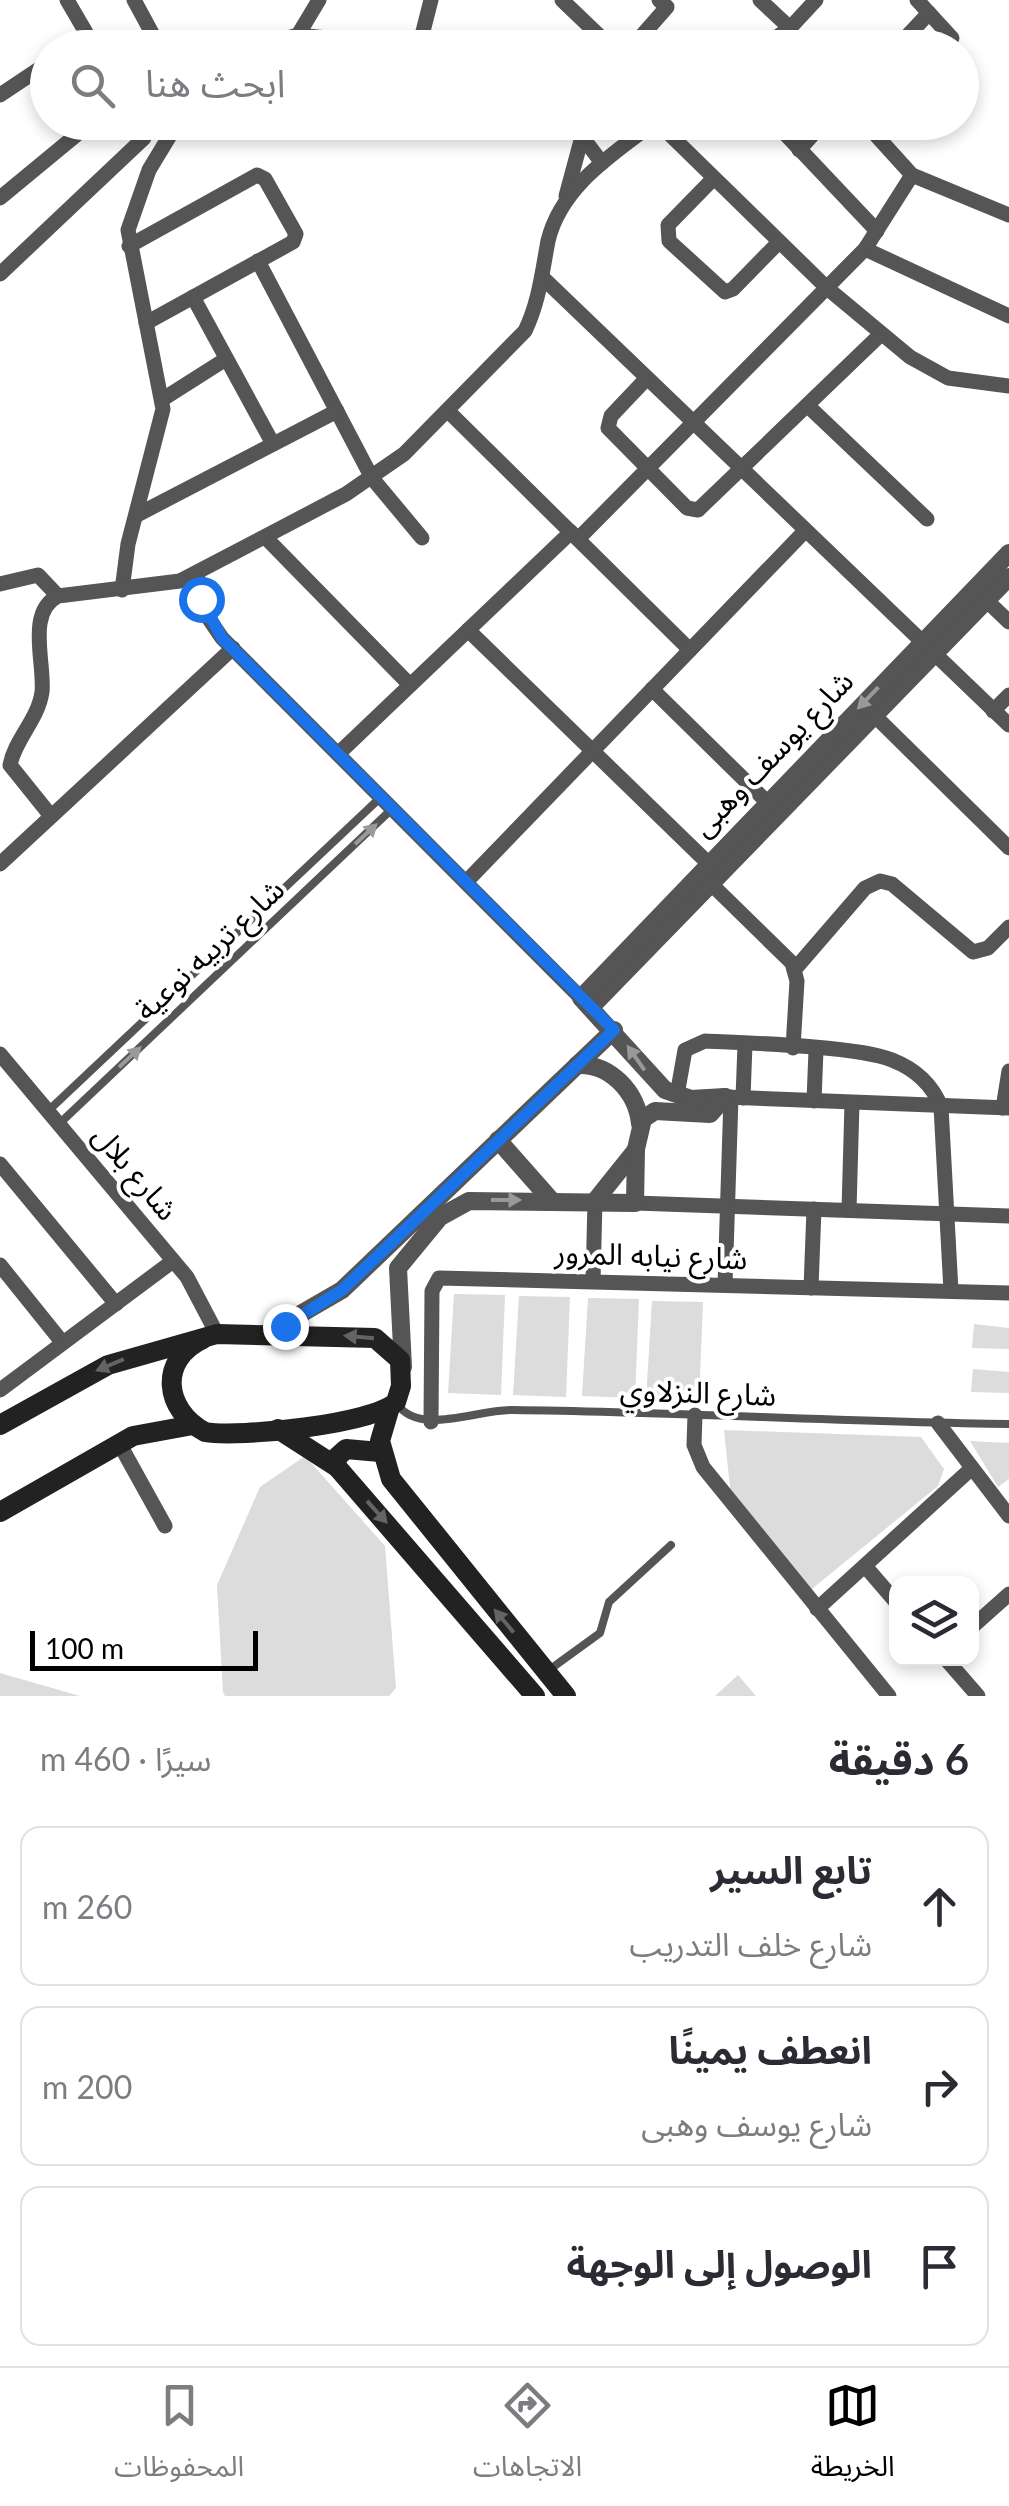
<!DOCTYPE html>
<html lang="ar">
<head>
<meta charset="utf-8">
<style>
	:root { --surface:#fff; --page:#f7f7f7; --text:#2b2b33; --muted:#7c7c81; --line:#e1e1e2; --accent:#000 }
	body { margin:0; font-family:Lato,"Noto Sans Arabic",sans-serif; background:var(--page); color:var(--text); direction:rtl }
	.controls { position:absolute; right:30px; bottom:30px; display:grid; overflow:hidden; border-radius:20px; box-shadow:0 5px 15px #0003 }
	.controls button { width:90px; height:90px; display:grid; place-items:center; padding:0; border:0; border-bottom:2px solid var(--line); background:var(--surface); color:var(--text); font:50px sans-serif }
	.scale { position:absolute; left:30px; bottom:25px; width:228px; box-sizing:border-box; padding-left:10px; border:5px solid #000; border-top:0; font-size:28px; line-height:35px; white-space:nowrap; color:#000; -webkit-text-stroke:8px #fff; paint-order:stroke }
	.stop { position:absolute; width:30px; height:30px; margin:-22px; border:8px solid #1a73e8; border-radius:50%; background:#fff }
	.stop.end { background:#1a73e8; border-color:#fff; box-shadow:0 2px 10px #0008 }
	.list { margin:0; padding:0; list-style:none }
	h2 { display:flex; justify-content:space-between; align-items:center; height:130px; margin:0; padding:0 40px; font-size:42px }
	h2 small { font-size:32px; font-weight:400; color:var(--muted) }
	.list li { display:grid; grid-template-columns:65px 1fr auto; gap:30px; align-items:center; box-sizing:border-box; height:160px; margin:0 20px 20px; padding:0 20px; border:2px solid var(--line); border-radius:20px }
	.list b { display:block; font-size:38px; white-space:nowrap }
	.list p { margin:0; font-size:32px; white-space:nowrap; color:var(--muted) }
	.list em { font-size:32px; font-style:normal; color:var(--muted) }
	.icon { flex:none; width:55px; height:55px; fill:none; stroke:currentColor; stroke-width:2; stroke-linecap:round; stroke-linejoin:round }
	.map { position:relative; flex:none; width:1009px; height:1696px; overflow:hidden; direction:ltr }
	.search { position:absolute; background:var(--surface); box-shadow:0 5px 15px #0003; left:30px; right:30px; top:30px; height:110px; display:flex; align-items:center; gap:25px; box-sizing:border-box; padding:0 35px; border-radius:55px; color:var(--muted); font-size:38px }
	.sheet { height:670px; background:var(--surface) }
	nav { display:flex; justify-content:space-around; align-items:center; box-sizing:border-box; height:140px; border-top:2px solid var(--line); background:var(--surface); font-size:28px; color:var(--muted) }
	nav a { display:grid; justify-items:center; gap:5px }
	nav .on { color:var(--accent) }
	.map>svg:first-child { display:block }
</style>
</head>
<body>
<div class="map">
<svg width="1009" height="1696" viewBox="0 0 1009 1696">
	<rect width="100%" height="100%" fill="#fff"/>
	<!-- green -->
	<g fill="#dcdcdc">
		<polygon points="454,1294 505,1295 501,1395 448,1393"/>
		<polygon points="519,1296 570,1297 566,1397 513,1395"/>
		<polygon points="588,1298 639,1299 635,1398 582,1396"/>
		<polygon points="652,1301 703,1302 699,1402 646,1400"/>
		<polygon points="974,1324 1009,1328 1009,1349 972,1348"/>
		<polygon points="973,1369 1009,1372 1009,1393 971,1392"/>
		<polygon points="724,1430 921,1437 944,1469 938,1486 807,1593 731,1497"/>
		<polygon points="970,1441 1009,1443 1009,1479 998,1487"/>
		<polygon points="305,1456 385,1546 396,1688 389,1696 225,1696 223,1692 217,1585 260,1487"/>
		<polygon points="0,1673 80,1696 0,1696"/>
		<polygon points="738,1675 756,1696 715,1696"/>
	</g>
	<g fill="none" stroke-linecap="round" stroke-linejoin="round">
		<!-- service -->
		<g stroke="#555" stroke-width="8">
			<polyline points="48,1111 381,797"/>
			<polyline points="59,1124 393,808"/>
			<path d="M398,1405C420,1436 478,1409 513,1410C678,1412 844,1422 1009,1424"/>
			<polyline points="549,1670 600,1633 609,1602 671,1545"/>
		</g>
		<!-- minor -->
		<g stroke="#555" stroke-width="15">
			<polyline points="67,0 95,48"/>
			<polyline points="134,0 160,48"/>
			<polyline points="562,0 612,48"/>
			<polyline points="760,0 790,28"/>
			<polyline points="917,0 952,38"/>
			<polyline points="298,35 319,0"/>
			<polyline points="419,47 431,0"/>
			<polyline points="70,48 88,36"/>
			<polyline points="252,48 298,35 422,48"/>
			<polyline points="631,48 667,7 659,0"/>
			<polyline points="761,48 790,28 816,0"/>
			<polyline points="896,48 929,13"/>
			<polyline points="0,95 48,63"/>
			<polyline points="571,122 602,163"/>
			<polyline points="657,122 827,288 910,357 948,378 1009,386"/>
			<polyline points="774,122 877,231"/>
			<polyline points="864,122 912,175 1009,215"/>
			<polyline points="799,150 824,122"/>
			<polyline points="713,179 668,225 669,241 725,292 733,289 779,242"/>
			<polyline points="566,196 586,122"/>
			<polyline points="0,198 92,122"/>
			<polyline points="129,246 257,175 265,179 296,234 293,242 146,323"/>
			<polyline points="865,249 1009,316"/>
			<polyline points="258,261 372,478 422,538"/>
			<polyline points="0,274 144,138"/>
			<polyline points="542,277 1009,725"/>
			<polyline points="193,297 273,444"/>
			<polyline points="647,378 611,416 608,428 687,508 698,510 880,335"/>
			<polyline points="163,399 226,359"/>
			<polyline points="808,406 927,519"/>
			<polyline points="448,411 690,650"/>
			<polyline points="137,515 337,411"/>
			<polyline points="267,539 410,685"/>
			<polyline points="578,539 865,249 912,175"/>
			<polyline points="197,574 205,613 222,638 581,998"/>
			<polyline points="0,584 38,575 58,596"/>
			<polyline points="122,590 128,544 163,409 128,230 149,170 178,122"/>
			<polyline points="986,600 1009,622"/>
			<polyline points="468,630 709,864"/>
			<polyline points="652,689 768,803"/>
			<polyline points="993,711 1009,695"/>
			<polyline points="875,716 1009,848"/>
			<polyline points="338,754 571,532"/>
			<path d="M51,816L10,765C15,739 38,720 42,692C45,663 26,612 58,596L180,581L346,494L404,454L525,331C539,302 542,273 548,241C561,186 613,154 655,122"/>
			<polyline points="0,864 233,648"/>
			<polyline points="703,876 792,963 797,981 793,1048"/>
			<polyline points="466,882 804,532"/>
			<polyline points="795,969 865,888 880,881 892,884 973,952 988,948 1009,927"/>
			<polyline points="0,1054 187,1277 217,1334"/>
			<path d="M677,1095L685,1050L705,1041C747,1043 857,1046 892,1060C915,1069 932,1084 941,1107L951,1291"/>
			<polyline points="725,1097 1009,1108"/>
			<polyline points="743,1098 745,1044"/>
			<polyline points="814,1101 816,1050"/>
			<polyline points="1003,1108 1009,1071"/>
			<polyline points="0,1164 116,1304"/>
			<polyline points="635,1203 1009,1216"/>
			<polyline points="849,1210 852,1103"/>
			<polyline points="0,1265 62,1342"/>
			<polyline points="593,1281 595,1201"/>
			<polyline points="725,1285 731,1097"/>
			<polyline points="811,1288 814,1209"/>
			<polyline points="0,1390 173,1261"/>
			<polyline points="695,1415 694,1445 703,1467 889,1696"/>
			<polyline points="431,1422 432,1291 439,1278 1009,1293"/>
			<polyline points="938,1423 1009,1516"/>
			<polyline points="119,1443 165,1526"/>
			<polyline points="865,1566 896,1602"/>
			<polyline points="817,1609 972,1468"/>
			<polyline points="972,1627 1009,1594"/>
			<polyline points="945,1658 978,1696"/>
		</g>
		<!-- tertiary -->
		<g stroke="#555" stroke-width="18">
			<polyline points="591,1007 1009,577"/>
			<path d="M577,1065C610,1063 637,1092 640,1124"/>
			<polyline points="725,1097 691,1099 665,1090 581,998 1009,553"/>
			<polyline points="498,1140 551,1200"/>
			<polyline points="595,1201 635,1151"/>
			<polyline points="266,1334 342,1290 614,1030"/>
			<polyline points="403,1367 398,1268 440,1217 469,1201 635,1203 636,1149 643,1119 655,1111 710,1114 725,1097"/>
		</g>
		<!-- secondary -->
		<g stroke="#222" stroke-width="20">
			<polyline points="390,1407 380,1441 391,1479 566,1696"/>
			<path d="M0,1425L108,1365L217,1334L375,1338L400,1360L401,1386L396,1402C373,1424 239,1438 205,1432C164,1410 158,1360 203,1339"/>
			<polyline points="278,1429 337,1467 535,1696"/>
			<polyline points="337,1467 336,1458 346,1449 380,1452"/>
			<polyline points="0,1512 133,1436 193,1425"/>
		</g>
	</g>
	<!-- one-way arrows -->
	<defs><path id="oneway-solid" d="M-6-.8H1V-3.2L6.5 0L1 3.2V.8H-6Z" transform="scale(2.5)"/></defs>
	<g fill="#999">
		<use href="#oneway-solid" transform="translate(868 698) rotate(134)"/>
		<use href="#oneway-solid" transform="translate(366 834) rotate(-43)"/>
		<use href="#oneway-solid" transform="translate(130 1057) rotate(-43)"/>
		<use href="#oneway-solid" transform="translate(636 1058) rotate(-125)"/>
		<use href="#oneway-solid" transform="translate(506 1200)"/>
	</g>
	<g fill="#646464">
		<use href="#oneway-solid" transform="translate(359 1337) rotate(-175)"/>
		<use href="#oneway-solid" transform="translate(110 1365) rotate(157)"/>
		<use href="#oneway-solid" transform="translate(377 1512) rotate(48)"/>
		<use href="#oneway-solid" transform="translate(504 1621) rotate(-130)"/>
	</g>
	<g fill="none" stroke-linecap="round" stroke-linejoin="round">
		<!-- route -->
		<polyline stroke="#1a73e8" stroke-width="12" points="201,599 222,638 614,1030 342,1290 285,1326"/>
	</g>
	<g text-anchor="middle" stroke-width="8" stroke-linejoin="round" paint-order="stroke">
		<!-- street labels -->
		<g font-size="30" fill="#000" stroke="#fff">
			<text transform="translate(773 754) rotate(-46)" y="10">شارع يوسف وهبى</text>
			<text transform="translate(210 950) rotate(-43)" y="10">شارع تربيه نوعية</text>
			<text transform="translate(135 1173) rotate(50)" y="10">شارع بلال</text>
			<text transform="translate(651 1256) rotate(2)" y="10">شارع نيابه المرور</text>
			<text transform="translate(698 1393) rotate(2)" y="10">شارع النزلاوي</text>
		</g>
	</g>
</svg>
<div class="controls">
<button><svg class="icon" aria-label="layers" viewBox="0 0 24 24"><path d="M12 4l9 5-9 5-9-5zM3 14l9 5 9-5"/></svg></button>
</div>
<div class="scale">100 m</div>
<div class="stop" style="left:201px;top:599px"></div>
<div class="stop end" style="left:285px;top:1326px"></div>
<div class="search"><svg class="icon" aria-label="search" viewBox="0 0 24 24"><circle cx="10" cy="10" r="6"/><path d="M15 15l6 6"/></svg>ابحث هنا</div>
</div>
<section class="sheet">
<h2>6 دقيقة<small>سيرًا · 460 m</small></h2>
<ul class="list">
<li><svg class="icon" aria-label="ahead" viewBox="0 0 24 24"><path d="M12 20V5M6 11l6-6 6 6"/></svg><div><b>تابع السير</b><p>شارع خلف التدريب</p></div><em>260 m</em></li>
<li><svg class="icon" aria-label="right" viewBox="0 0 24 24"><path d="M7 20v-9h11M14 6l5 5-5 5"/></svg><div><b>انعطف يمينًا</b><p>شارع يوسف وهبى</p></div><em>200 m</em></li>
<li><svg class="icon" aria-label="arrive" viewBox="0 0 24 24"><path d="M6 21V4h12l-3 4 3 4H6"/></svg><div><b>الوصول إلى الوجهة</b></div></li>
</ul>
</section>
<nav>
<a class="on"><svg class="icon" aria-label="map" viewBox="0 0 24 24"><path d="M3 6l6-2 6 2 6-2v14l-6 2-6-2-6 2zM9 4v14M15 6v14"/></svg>الخريطة</a>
<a><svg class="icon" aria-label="directions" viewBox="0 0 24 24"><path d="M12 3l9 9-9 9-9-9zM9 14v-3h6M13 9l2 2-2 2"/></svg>الاتجاهات</a>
<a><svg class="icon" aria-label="saved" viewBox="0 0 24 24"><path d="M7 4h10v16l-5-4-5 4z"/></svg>المحفوظات</a>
</nav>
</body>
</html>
